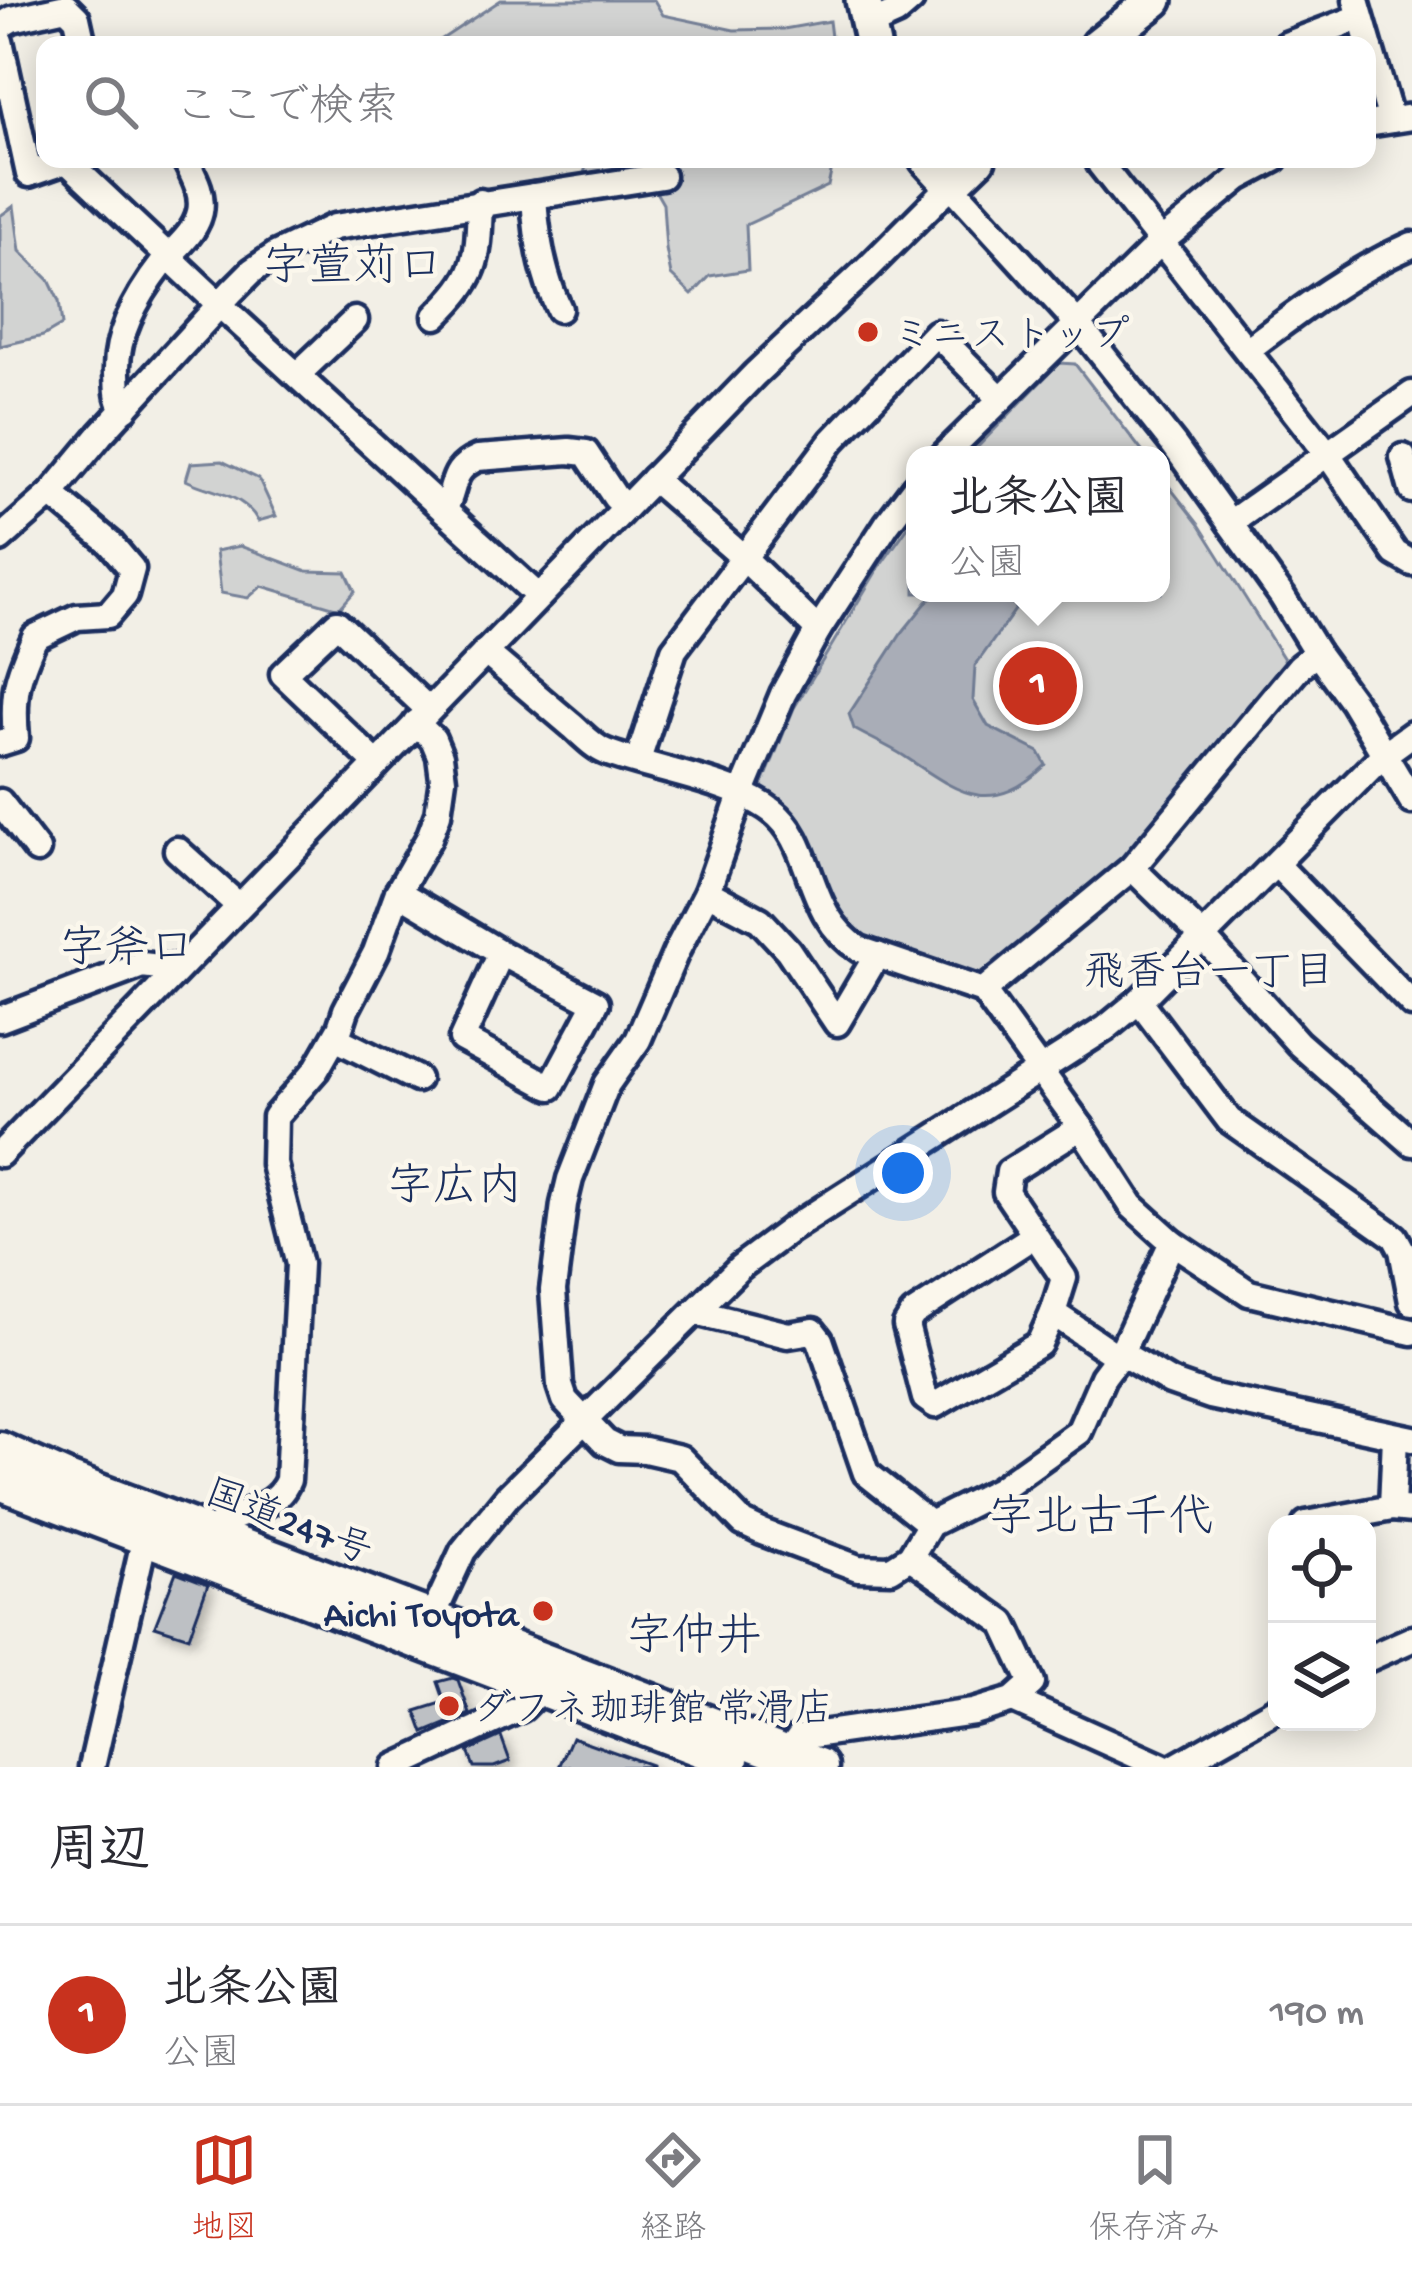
<!DOCTYPE html>
<html lang="ja">
<head>
<meta charset="utf-8">
<style>
	:root { --surface:#fff; --page:#f2f2f3; --text:#2b2b33; --muted:#7c7c81; --line:#e1e1e2; --accent:#c8321e }
	body { margin:0; font-family:"Gochi Hand","Klee One",sans-serif; background:var(--page); color:var(--text) }
	.controls { position:absolute; right:36px; bottom:36px; display:grid; overflow:hidden; border-radius:24px; box-shadow:0 6px 30px #0003 }
	.controls button { width:108px; height:108px; display:grid; place-items:center; padding:0; border:0; border-bottom:3px solid var(--line); background:var(--surface); color:var(--text); font:60px sans-serif }
	.you { position:absolute; left:903px; top:1173px; width:42px; height:42px; margin:-30px; border:9px solid #fff; border-radius:50%; background:#1a73e8; box-shadow:0 0 0 18px #1a73e833 }
	.badge { display:grid; place-items:center; width:78px; height:78px; border-radius:50%; background:var(--accent); color:#fff; font-size:39px; font-weight:700 }
	.pin { position:absolute; translate:-50% -50%; border:6px solid #fff; box-shadow:0 3px 12px #0006 }
	.popup { position:absolute; left:906px; top:446px; width:264px; height:156px; box-sizing:border-box; display:grid; place-content:center; border-radius:24px; background:var(--surface); filter:drop-shadow(0 3px 9px #0005); font-size:39px; white-space:nowrap; color:var(--muted) }
	.popup b { font-size:45px; color:var(--text) }
	.popup::after { content:''; position:absolute; left:50%; top:100%; margin-left:-24px; border:24px solid transparent; border-top-color:var(--surface) }
	.list { margin:0; padding:0; list-style:none }
	h2 { display:flex; justify-content:space-between; align-items:center; height:156px; margin:0; padding:0 48px; font-size:51px }
	h2 small { font-size:39px; font-weight:400; color:var(--muted) }
	.list li { display:grid; grid-template-columns:78px 1fr auto; gap:36px; align-items:center; box-sizing:border-box; height:180px; padding:0 48px; border-top:3px solid var(--line) }
	.list b { display:block; font-size:45px; white-space:nowrap }
	.list p { margin:0; font-size:39px; white-space:nowrap; color:var(--muted) }
	.list em { font-size:39px; font-style:normal; color:var(--muted) }
	.icon { flex:none; width:66px; height:66px; fill:none; stroke:currentColor; stroke-width:2; stroke-linecap:round; stroke-linejoin:round }
	.map { position:relative; flex:none; width:1412px; height:1767px; overflow:hidden }
	.search { position:absolute; background:var(--surface); box-shadow:0 6px 30px #0003; left:36px; right:36px; top:36px; height:132px; display:flex; align-items:center; gap:30px; box-sizing:border-box; padding:0 42px; border-radius:24px; color:var(--muted); font-size:45px }
	.sheet { height:336px; background:var(--surface) }
	nav { display:flex; justify-content:space-around; align-items:center; box-sizing:border-box; height:168px; border-top:3px solid var(--line); background:var(--surface); font-size:33px; color:var(--muted) }
	nav a { display:grid; justify-items:center; gap:6px }
	nav .on { color:var(--accent) }
	.map>svg:first-child { display:block }
</style>
</head>
<body>
<div class="map">
<svg width="1412" height="1767" viewBox="0 0 1412 1767">
	<defs>
		<filter id="shadow"><feDropShadow dx="5.5" dy="5.5" stdDeviation="6" flood-color="#0004"/></filter>
	</defs>
	<rect width="100%" height="100%" fill="#f2efe6"/>
	<filter id="ink" filterUnits="userSpaceOnUse"><feTurbulence type="fractalNoise" baseFrequency=".00833" numOctaves="2"/><feDisplacementMap in="SourceGraphic" scale="24" xChannelSelector="R" yChannelSelector="G"/><feConvolveMatrix kernelMatrix="1 2 1 2 8 2 1 2 1" color-interpolation-filters="sRGB"/></filter>
	<g filter="url(#ink)">
		<!-- green -->
		<g fill="#d2d3d2" stroke="#768198" stroke-width="3">
			<polygon points="501,0 654,0 663,15 734,30 784,29 829,21 832,45 433,45"/>
			<polygon points="588,159 834,159 828,186 746,225 748,270 710,276 692,295 671,275 666,249 663,204 644,171 583,177"/>
			<polygon points="14,206 20,251 49,280 59,301 62,325 43,336 0,346 0,216"/>
			<polygon points="1059,363 1075,364 1145,455 970,455"/>
			<path d="M222,461L259,479L276,516L258,521C243,493 212,493 186,480L191,463Z"/>
			<polygon points="1161,476 1200,526 1287,664 1126,862 980,981 859,940 837,917 798,820 763,794 762,786 794,708 876,572 915,517 915,593 1161,593"/>
			<polygon points="240,546 307,571 346,572 355,591 339,609 262,586 248,598 221,593 216,551"/>
		</g>
		<!-- water -->
		<path fill="#a9adb7" stroke="#707b93" stroke-width="3" d="M934,593H1027L975,666L973,700L988,726L1039,752L1046,765C989,819 958,792 904,756C888,746 870,738 854,729L849,714L901,634Z"/>
		<!-- building -->
		<g fill="#bdc0c4" stroke="#1b2f5e" stroke-width="3" filter="url(#shadow)">
			<polygon points="176,1572 208,1584 189,1637 155,1626"/>
			<polygon points="453,1678 458,1680 470,1714 424,1733 416,1711 445,1702 438,1682"/>
			<polygon points="501,1736 510,1761 494,1767 474,1767 468,1751"/>
			<polygon points="572,1737 651,1765 651,1767 559,1767"/>
		</g>
		<g fill="none" stroke-linecap="round" stroke-linejoin="round">
			<!-- minor casing -->
			<g stroke="#1b2f5e" stroke-width="33">
				<g id="minor">
					<polyline points="1356,0 1391,120"/>
					<polyline points="869,25 896,13 911,0"/>
					<polyline points="0,26 12,19 66,7 77,18 83,45"/>
					<polyline points="0,41 29,174 72,159"/>
					<polyline points="1286,45 1360,17"/>
					<polyline points="1367,124 1412,117"/>
					<polyline points="1106,159 1100,164 1327,453 1395,553 1412,563"/>
					<polyline points="68,162 221,306 539,597"/>
					<path d="M534,196C536,235 542,274 559,309"/>
					<path d="M436,316C479,274 478,260 480,202"/>
					<path d="M1247,350C1300,310 1351,271 1412,245"/>
					<polyline points="297,375 355,320"/>
					<path d="M125,409C116,398 118,388 117,374C115,335 138,295 162,264C175,248 195,234 200,212C204,193 193,175 185,159"/>
					<polyline points="944,455 1162,241 1239,178 1275,159"/>
					<polyline points="1403,457 1412,490"/>
					<polyline points="653,479 744,558 818,630"/>
					<path d="M444,510C457,487 449,470 478,458L569,451L586,453L615,497L626,507"/>
					<polyline points="1230,523 1412,394"/>
					<polyline points="0,539 51,494 100,435 232,291 252,271 277,254 334,227 662,176"/>
					<path d="M485,652C513,676 542,700 570,724C581,733 593,747 606,752C653,770 733,781 772,811C815,843 804,914 859,949L983,991L1081,1127L1132,1206L1172,1242L1249,1293L1412,1332"/>
					<path d="M0,743L16,738C12,693 17,677 35,637L77,617L108,615L125,595L132,569L110,543L51,494"/>
					<polyline points="638,760 674,650 832,441 936,333 1001,399"/>
					<polyline points="377,764 283,674 337,623 429,710"/>
					<polyline points="0,802 37,850"/>
					<polyline points="177,850 239,906"/>
					<polyline points="1276,864 1412,1004"/>
					<polyline points="1132,868 1202,936 1298,1043 1412,1143"/>
					<polyline points="398,892 501,953 596,1003 551,1087 462,1039 501,953"/>
					<polyline points="707,892 676,952 638,1040 607,1084 570,1179 564,1204 553,1290 560,1385 565,1400 605,1442 619,1449 645,1450 680,1458 743,1523 762,1532 858,1568 891,1569 910,1557 930,1524 998,1490 1079,1432 1103,1377 1121,1353 1172,1242"/>
					<polyline points="877,955 837,1023 788,950 760,920 707,892 741,795 783,694 818,630 887,524 915,487"/>
					<polyline points="983,991 1132,868 1300,666 1317,653"/>
					<polyline points="1139,1001 1229,1120 1395,1237 1402,1250 1412,1302"/>
					<polyline points="0,1019 142,965 177,969"/>
					<polyline points="335,1038 417,1079"/>
					<polyline points="1081,1127 1009,1172 1006,1192 1064,1278 1053,1313 1118,1357"/>
					<polyline points="0,1154 755,374 866,270 951,185 1077,323 1174,445 1282,596 1317,653 1353,702 1412,801"/>
					<polyline points="1035,1235 913,1314 906,1325 925,1398 935,1405 1039,1344 1053,1313"/>
					<polyline points="695,1312 788,1335 813,1331 820,1340 866,1473 930,1524"/>
					<polyline points="1121,1353 1170,1382 1210,1396 1412,1439"/>
					<polyline points="1392,1508 1395,1436"/>
					<polyline points="1306,1524 1392,1508 1412,1510"/>
					<path d="M208,1533C231,1510 275,1514 288,1480L299,1264L274,1164L275,1117L316,1070L340,1028L346,1010L376,952L398,892L429,838L438,814L443,779L440,756L433,739L416,723"/>
					<polyline points="425,1633 463,1551 507,1497 740,1267 791,1229 1106,1028 1139,1001 1383,755 1412,734"/>
					<polyline points="1367,1659 1412,1639"/>
					<polyline points="1013,1700 1162,1767"/>
					<polyline points="787,1754 799,1737 973,1712 1013,1700 1032,1683 1004,1623 910,1557"/>
					<polyline points="92,1767 145,1537"/>
					<polyline points="395,1767 522,1708 532,1698 536,1687"/>
					<polyline points="1175,1767 1277,1709"/>
				</g>
			</g>
			<!-- major casing -->
			<g stroke="#1b2f5e" stroke-width="42">
				<g id="major">
					<polyline points="863,0 873,45"/>
					<polyline points="1098,45 1155,0"/>
					<polyline points="927,159 951,185 978,159"/>
				</g>
			</g>
			<!-- highway casing -->
			<g stroke="#1b2f5e" stroke-width="45">
				<g id="highway">
					<polyline points="0,1451 65,1480 819,1767"/>
					<polyline points="0,1481 730,1759"/>
				</g>
			</g>
			<!-- minor -->
			<use href="#minor" stroke="#fbf7ec" stroke-width="24"/>
			<!-- major -->
			<use href="#major" stroke="#fbf7ec" stroke-width="33"/>
			<!-- highway -->
			<use href="#highway" stroke="#fbf7ec" stroke-width="36"/>
		</g>
	</g>
	<!-- markers -->
	<g fill="#c8321e" stroke="#fbf7ec" stroke-width="4.5">
		<circle cx="868" cy="332" r="12"/>
		<circle cx="543" cy="1611" r="12"/>
		<circle cx="449" cy="1706" r="12"/>
	</g>
	<g text-anchor="middle" stroke-width="9" stroke-linejoin="round" paint-order="stroke">
		<!-- poi labels -->
		<g font-size="39" fill="#1b2f5e" stroke="#fbf7ec" text-anchor="start">
			<text x="892" y="346">ミニストップ</text>
			<text x="519" y="1625" text-anchor="end">Aichi Toyota</text>
			<text x="473" y="1720">ダフネ珈琲館 常滑店</text>
		</g>
		<!-- street labels -->
		<g font-size="39" fill="#1b2f5e" stroke="#fbf7ec">
			<text transform="translate(290 1519) rotate(21)" y="14">国道247号</text>
		</g>
		<!-- neighbourhood labels -->
		<g font-size="42" fill="#1b2f5e" stroke="#fbf7ec">
			<text x="1209" y="984">飛香台一丁目</text>
		</g>
		<!-- quarter labels -->
		<g font-size="45" fill="#1b2f5e" stroke="#fbf7ec">
			<text x="353" y="279">字萱苅口</text>
			<text x="127" y="961">字斧口</text>
			<text x="455" y="1199">字広内</text>
			<text x="1101" y="1530">字北古千代</text>
			<text x="694" y="1649">字仲井</text>
		</g>
	</g>
</svg>
<div class="controls">
<button><svg class="icon" aria-label="locate" viewBox="0 0 24 24"><circle cx="12" cy="12" r="6"/><path d="M12 2v4M12 18v4M2 12h4M18 12h4"/></svg></button>
<button><svg class="icon" aria-label="layers" viewBox="0 0 24 24"><path d="M12 4l9 5-9 5-9-5zM3 14l9 5 9-5"/></svg></button>
</div>
<div class="you"></div>
<div class="pin badge" style="left:1038px;top:686px">1</div>
<div class="popup"><b>北条公園</b>公園</div>
<div class="search"><svg class="icon" aria-label="search" viewBox="0 0 24 24"><circle cx="10" cy="10" r="6"/><path d="M15 15l6 6"/></svg>ここで検索</div>
</div>
<section class="sheet">
<h2>周辺<small></small></h2>
<ul class="list">
<li><span class="badge">1</span><div><b>北条公園</b><p>公園</p></div><em>190 m</em></li>
</ul>
</section>
<nav>
<a class="on"><svg class="icon" aria-label="map" viewBox="0 0 24 24"><path d="M3 6l6-2 6 2 6-2v14l-6 2-6-2-6 2zM9 4v14M15 6v14"/></svg>地図</a>
<a><svg class="icon" aria-label="directions" viewBox="0 0 24 24"><path d="M12 3l9 9-9 9-9-9zM9 14v-3h6M13 9l2 2-2 2"/></svg>経路</a>
<a><svg class="icon" aria-label="saved" viewBox="0 0 24 24"><path d="M7 4h10v16l-5-4-5 4z"/></svg>保存済み</a>
</nav>
</body>
</html>
